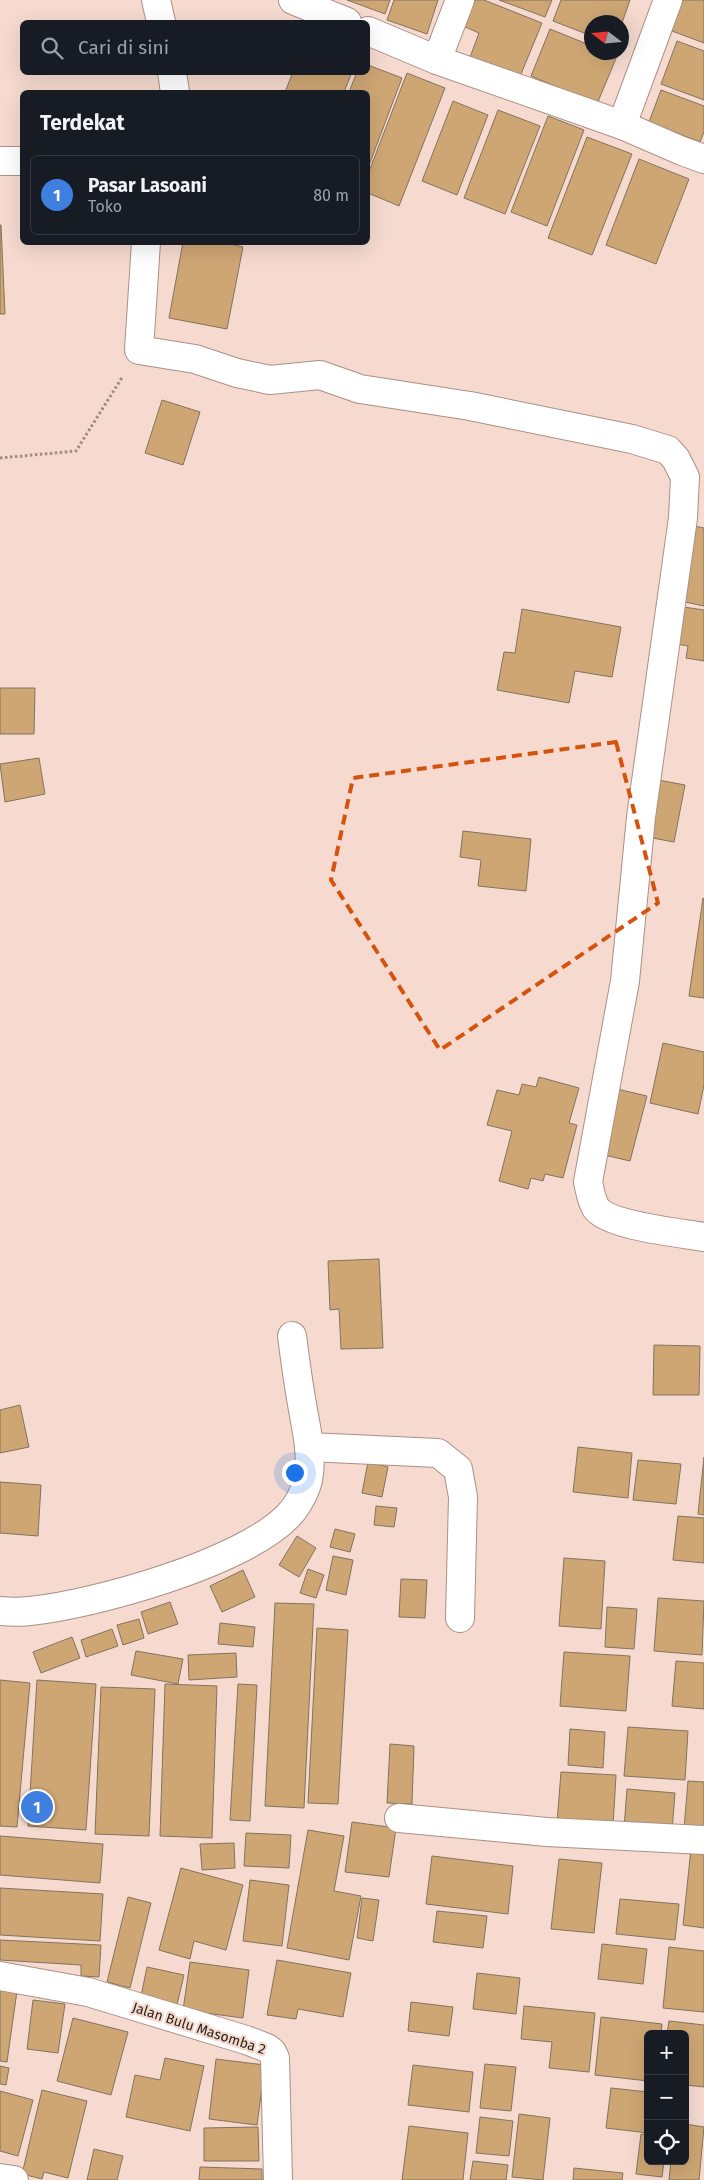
<!DOCTYPE html>
<html lang="id">
<head>
<meta charset="utf-8">
<style>
	:root { --surface:#171b24; --page:#242831; --text:#f1f3f6; --muted:#9ea1a6; --line:#363941; --accent:#8c9099 }
	body { margin:0; font-family:"Fira Sans",sans-serif; background:var(--page); color:var(--text) }
	.controls { position:absolute; right:15px; bottom:15px; display:grid; overflow:hidden; border-radius:8px; box-shadow:0 5px 20px #0002 }
	.controls button { width:45px; height:45px; display:grid; place-items:center; padding:0; border:0; border-bottom:1px solid var(--line); background:var(--surface); color:var(--text); font:25px sans-serif }
	.compass { position:absolute; left:584px; top:15px; width:45px; height:45px; border-radius:50%; background:var(--surface); box-shadow:0 5px 20px #0002; rotate:286deg }
	.you { position:absolute; left:294px; top:1472px; width:18px; height:18px; margin:-12px; border:4px solid #fff; border-radius:50%; background:#1a73e8; box-shadow:0 0 0 8px #1a73e833 }
	.badge { display:grid; place-items:center; width:32px; height:32px; border-radius:50%; background:var(--accent); color:#fff; font-size:16px; font-weight:700 }
	.pin { position:absolute; translate:-50% -50%; border:2px solid #fff; box-shadow:0 1px 5px #0006 }
	.list { margin:0; padding:0; list-style:none }
	h2 { display:flex; justify-content:space-between; align-items:center; height:65px; margin:0; padding:0 20px; font-size:21px }
	h2 small { font-size:16px; font-weight:400; color:var(--muted) }
	.list li { display:grid; grid-template-columns:32px 1fr auto; gap:15px; align-items:center; box-sizing:border-box; height:80px; margin:0 10px 10px; padding:0 10px; border:1px solid var(--line); border-radius:8px }
	.list b { display:block; font-size:19px; white-space:nowrap }
	.list p { margin:0; font-size:16px; white-space:nowrap; color:var(--muted) }
	.list em { font-size:16px; font-style:normal; color:var(--muted) }
	.icon { flex:none; width:28px; height:28px; fill:none; stroke:currentColor; stroke-width:2; stroke-linecap:round; stroke-linejoin:round }
	.map { position:relative; flex:none; width:704px; height:2180px; overflow:hidden }
	.search { position:absolute; background:var(--surface); box-shadow:0 5px 20px #0002; left:20px; top:20px; width:350px; height:55px; display:flex; align-items:center; gap:12px; box-sizing:border-box; padding:0 18px; border-radius:8px; color:var(--muted); font-size:19px }
	.panel { position:absolute; background:var(--surface); box-shadow:0 5px 20px #0002; left:20px; top:90px; width:350px; height:155px; border-radius:8px }
	.map>svg:first-child { display:block }
</style>
</head>
<body>
<div class="map">
<svg width="704" height="2180" viewBox="0 0 704 2180">
	<rect width="100%" height="100%" fill="#f6dacf"/>
	<!-- building -->
	<g fill="#cea674" stroke="#82735f">
		<polygon points="347,0 390,0 385,14"/>
		<polygon points="394,0 438,0 427,34 387,20"/>
		<polygon points="473,0 484,0 542,23 519,79 469,60 479,33 463,26"/>
		<polygon points="499,0 552,0 545,17"/>
		<polygon points="561,0 630,0 622,23 592,22 592,36 553,21"/>
		<polygon points="675,0 704,0 704,43 664,28"/>
		<polygon points="550,29 592,46 592,52 608,52 617,56 597,104 531,76"/>
		<polygon points="677,41 704,51 704,100 661,84"/>
		<polygon points="368,65 402,78 368,168 368,92 349,92 357,72 368,72"/>
		<polygon points="293,72 352,72 344,92 285,92"/>
		<polygon points="407,73 445,88 399,206 368,193 368,174"/>
		<polygon points="661,90 704,106 704,132 700,142 649,122"/>
		<polygon points="453,101 488,115 457,195 422,181"/>
		<polygon points="498,110 540,126 505,214 464,198"/>
		<polygon points="548,116 584,130 547,226 511,212"/>
		<polygon points="587,137 632,154 592,255 548,238"/>
		<polygon points="639,159 689,179 656,264 606,245"/>
		<polygon points="1,225 5,314 0,314 0,225"/>
		<polygon points="183,242 222,242 243,247 227,329 169,318"/>
		<polygon points="162,400 200,412 183,465 145,453"/>
		<polygon points="694,526 704,528 704,606 680,601"/>
		<polygon points="677,606 704,610 704,661 686,658 688,646 671,643"/>
		<polygon points="522,609 621,627 612,677 575,671 569,703 497,690 504,652 515,653"/>
		<polygon points="0,688 35,688 34,734 0,734"/>
		<polygon points="39,758 45,794 5,802 0,764"/>
		<polygon points="653,779 685,785 674,842 642,836"/>
		<polygon points="463,831 531,839 526,891 478,886 481,860 460,857"/>
		<polygon points="703,898 704,899 704,998 689,996"/>
		<polygon points="663,1043 704,1052 704,1085 698,1114 650,1103"/>
		<polygon points="539,1077 579,1088 569,1123 577,1125 563,1178 545,1174 543,1181 531,1178 528,1189 499,1181 512,1131 487,1125 497,1090 519,1095 522,1084 536,1087"/>
		<polygon points="617,1089 647,1096 630,1161 600,1154"/>
		<polygon points="379,1259 383,1348 341,1349 339,1309 330,1310 328,1261"/>
		<polygon points="654,1345 700,1346 699,1395 653,1395"/>
		<polygon points="20,1405 29,1447 0,1453 0,1410"/>
		<polygon points="578,1447 632,1453 628,1498 573,1492"/>
		<polygon points="704,1457 704,1515 698,1514"/>
		<polygon points="638,1460 681,1464 676,1504 633,1500"/>
		<polygon points="368,1462 388,1467 382,1497 362,1493"/>
		<polygon points="0,1482 41,1485 38,1536 0,1533"/>
		<polygon points="376,1506 397,1508 394,1527 374,1525"/>
		<polygon points="678,1516 704,1518 704,1563 673,1560"/>
		<polygon points="335,1529 355,1534 350,1552 330,1547"/>
		<polygon points="297,1536 316,1548 299,1577 279,1565"/>
		<polygon points="333,1556 353,1560 346,1595 326,1590"/>
		<polygon points="564,1558 605,1561 601,1629 559,1626"/>
		<polygon points="308,1569 324,1575 316,1598 300,1593"/>
		<polygon points="243,1570 255,1597 222,1612 210,1586"/>
		<polygon points="401,1579 427,1580 425,1618 399,1617"/>
		<polygon points="658,1598 704,1601 702,1655 654,1651"/>
		<polygon points="170,1602 178,1624 148,1634 141,1612"/>
		<polygon points="275,1603 314,1604 304,1808 265,1806"/>
		<polygon points="607,1607 637,1609 634,1649 605,1647"/>
		<polygon points="139,1619 144,1638 123,1645 117,1625"/>
		<polygon points="220,1623 255,1627 253,1647 218,1644"/>
		<polygon points="317,1628 348,1630 338,1804 308,1803"/>
		<polygon points="112,1629 118,1646 86,1657 81,1640"/>
		<polygon points="72,1637 80,1658 41,1673 33,1652"/>
		<polygon points="136,1651 183,1659 178,1684 131,1675"/>
		<polygon points="564,1652 630,1656 626,1711 560,1706"/>
		<polygon points="236,1653 237,1677 189,1680 188,1655"/>
		<polygon points="676,1661 704,1663 704,1709 672,1706"/>
		<polygon points="0,1680 30,1683 17,1827 0,1826"/>
		<polygon points="37,1680 96,1684 86,1830 28,1826"/>
		<polygon points="165,1684 217,1686 212,1838 160,1836"/>
		<polygon points="238,1684 257,1685 250,1821 230,1820"/>
		<polygon points="101,1687 155,1689 149,1836 95,1834"/>
		<polygon points="628,1727 688,1731 685,1780 624,1776"/>
		<polygon points="570,1729 605,1732 603,1768 568,1765"/>
		<polygon points="390,1744 414,1746 412,1804 387,1803"/>
		<polygon points="561,1772 616,1775 613,1827 557,1823"/>
		<polygon points="688,1781 704,1782 704,1830 684,1829"/>
		<polygon points="627,1789 675,1793 672,1831 624,1828"/>
		<polygon points="352,1822 396,1828 389,1877 345,1872"/>
		<polygon points="308,1830 344,1836 334,1891 361,1896 349,1960 287,1948"/>
		<polygon points="246,1833 291,1835 289,1868 244,1866"/>
		<polygon points="0,1836 103,1844 100,1883 0,1875"/>
		<polygon points="234,1843 235,1868 202,1870 200,1844"/>
		<polygon points="691,1849 704,1851 704,1928 683,1925"/>
		<polygon points="432,1856 513,1866 508,1914 426,1904"/>
		<polygon points="559,1859 602,1863 594,1933 551,1929"/>
		<polygon points="181,1868 243,1885 226,1950 194,1941 190,1959 159,1950"/>
		<polygon points="250,1880 289,1885 282,1946 243,1941"/>
		<polygon points="0,1888 103,1894 100,1941 0,1935"/>
		<polygon points="128,1897 151,1903 130,1988 107,1982"/>
		<polygon points="362,1898 379,1900 373,1941 357,1938"/>
		<polygon points="620,1899 679,1904 675,1940 616,1934"/>
		<polygon points="437,1911 487,1916 483,1948 433,1942"/>
		<polygon points="0,1940 101,1945 99,1977 81,1976 81,1965 0,1960"/>
		<polygon points="602,1944 647,1949 643,1984 598,1979"/>
		<polygon points="669,1947 704,1951 704,2012 663,2008"/>
		<polygon points="277,1960 351,1973 343,2017 298,2009 296,2019 267,2015"/>
		<polygon points="190,1962 249,1970 243,2018 183,2010"/>
		<polygon points="147,1967 184,1975 176,2009 140,2001"/>
		<polygon points="477,1973 520,1978 516,2014 473,2009"/>
		<polygon points="0,1988 17,1991 7,2062 0,2061"/>
		<polygon points="33,2000 65,2004 58,2053 27,2049"/>
		<polygon points="411,2002 453,2007 449,2036 408,2031"/>
		<polygon points="524,2006 595,2013 589,2072 549,2068 552,2042 521,2039"/>
		<polygon points="601,2017 662,2024 661,2034 648,2034 648,2081 595,2075"/>
		<polygon points="73,2018 128,2032 111,2095 57,2081"/>
		<polygon points="669,2021 704,2025 704,2087 685,2085 685,2034 667,2034"/>
		<polygon points="165,2058 204,2066 190,2131 126,2117 135,2075 160,2080"/>
		<polygon points="216,2059 265,2065 257,2125 209,2119"/>
		<polygon points="485,2064 516,2067 511,2111 480,2108"/>
		<polygon points="413,2065 473,2072 469,2112 408,2105"/>
		<polygon points="0,2066 9,2068 6,2085 0,2084"/>
		<polygon points="611,2088 648,2092 648,2133 606,2128"/>
		<polygon points="42,2090 87,2101 68,2178 44,2172 42,2179 22,2174"/>
		<polygon points="0,2091 33,2100 18,2156 0,2151"/>
		<polygon points="519,2114 550,2118 543,2180 512,2177"/>
		<polygon points="480,2117 513,2121 509,2156 476,2153"/>
		<polygon points="685,2124 704,2127 699,2180 669,2180 671,2161 685,2161"/>
		<polygon points="409,2126 468,2133 463,2180 402,2180"/>
		<polygon points="258,2127 259,2161 204,2161 204,2128"/>
		<polygon points="641,2134 648,2135 648,2161 664,2161 662,2177 636,2174"/>
		<polygon points="94,2149 123,2156 117,2180 87,2180"/>
		<polygon points="473,2161 508,2165 506,2180 470,2180"/>
		<polygon points="200,2167 262,2169 262,2180 199,2180"/>
		<polygon points="574,2168 623,2173 622,2180 573,2180"/>
	</g>
	<g fill="none" stroke-linecap="round" stroke-linejoin="round">
		<!-- minor casing -->
		<g stroke="#aa9086" stroke-width="30">
			<g id="minor">
				<polyline points="156,0 161,22"/>
				<polyline points="293,0 347,22"/>
				<polyline points="368,31 437,60 622,125 682,151 704,159"/>
				<polyline points="437,60 460,0"/>
				<polyline points="172,72 175,92"/>
				<polyline points="622,125 668,0"/>
				<polyline points="0,161 22,161"/>
				<path d="M146,242L139,350L195,359L237,373L270,380L320,375L360,389L470,406L632,439L668,450L676,459L685,477L683,518L641,817L625,981L588,1182C590,1190 591,1200 596,1208C609,1226 681,1233 704,1237"/>
				<polyline points="309,1447 438,1453 458,1469 463,1497 460,1618"/>
				<path d="M0,1611C10,1612 21,1612 30,1611C96,1604 242,1563 288,1516C297,1507 305,1492 308,1480C313,1455 306,1428 302,1404C298,1382 295,1359 292,1336"/>
				<polyline points="399,1818 547,1832 704,1840"/>
				<polyline points="0,1976 88,1992 246,2040 267,2048 272,2052 275,2058 278,2180"/>
				<polyline points="0,2178 14,2180"/>
			</g>
		</g>
		<!-- path -->
		<polyline stroke="#a08b83" stroke-width="3" stroke-dasharray="2.5 2.5" stroke-linecap="butt" points="0,458 76,451 123,376"/>
		<!-- minor -->
		<use href="#minor" stroke="#fff" stroke-width="28"/>
	</g>
	<!-- marked area -->
	<path fill="none" stroke="#d5530d" stroke-width="4" stroke-dasharray="10 6" stroke-linejoin="round" d="M616,742L658,903L440,1050L331,880L353,778Z"/>
	<g text-anchor="middle" stroke-width="4.5" stroke-linejoin="round" paint-order="stroke">
		<!-- street labels -->
		<g font-size="14" fill="#271d19" stroke="#f6dacf">
			<text transform="translate(199 2028) rotate(18)" y="5">Jalan Bulu Masomba 2</text>
		</g>
	</g>
</svg>
<div class="controls">
<button>+</button>
<button>−</button>
<button><svg class="icon" aria-label="locate" viewBox="0 0 24 24"><circle cx="12" cy="12" r="6"/><path d="M12 2v4M12 18v4M2 12h4M18 12h4"/></svg></button>
</div>
<svg class="compass" viewBox="-18 -18 36 36"><path d="M0-13l5 13h-10z" fill="#e53935"/><path d="M0 13l5-13h-10z" fill="#9ea1a6"/></svg>
<div class="you"></div>
<div class="pin badge" style="left:37px;top:1807px;background:#3f7fe0">1</div>
<div class="search"><svg class="icon" aria-label="search" viewBox="0 0 24 24"><circle cx="10" cy="10" r="6"/><path d="M15 15l6 6"/></svg>Cari di sini</div>
<section class="panel">
<h2>Terdekat<small></small></h2>
<ul class="list">
<li><span class="badge" style="background:#3f7fe0">1</span><div><b>Pasar Lasoani</b><p>Toko</p></div><em>80 m</em></li>
</ul>
</section>
</div>
</body>
</html>
